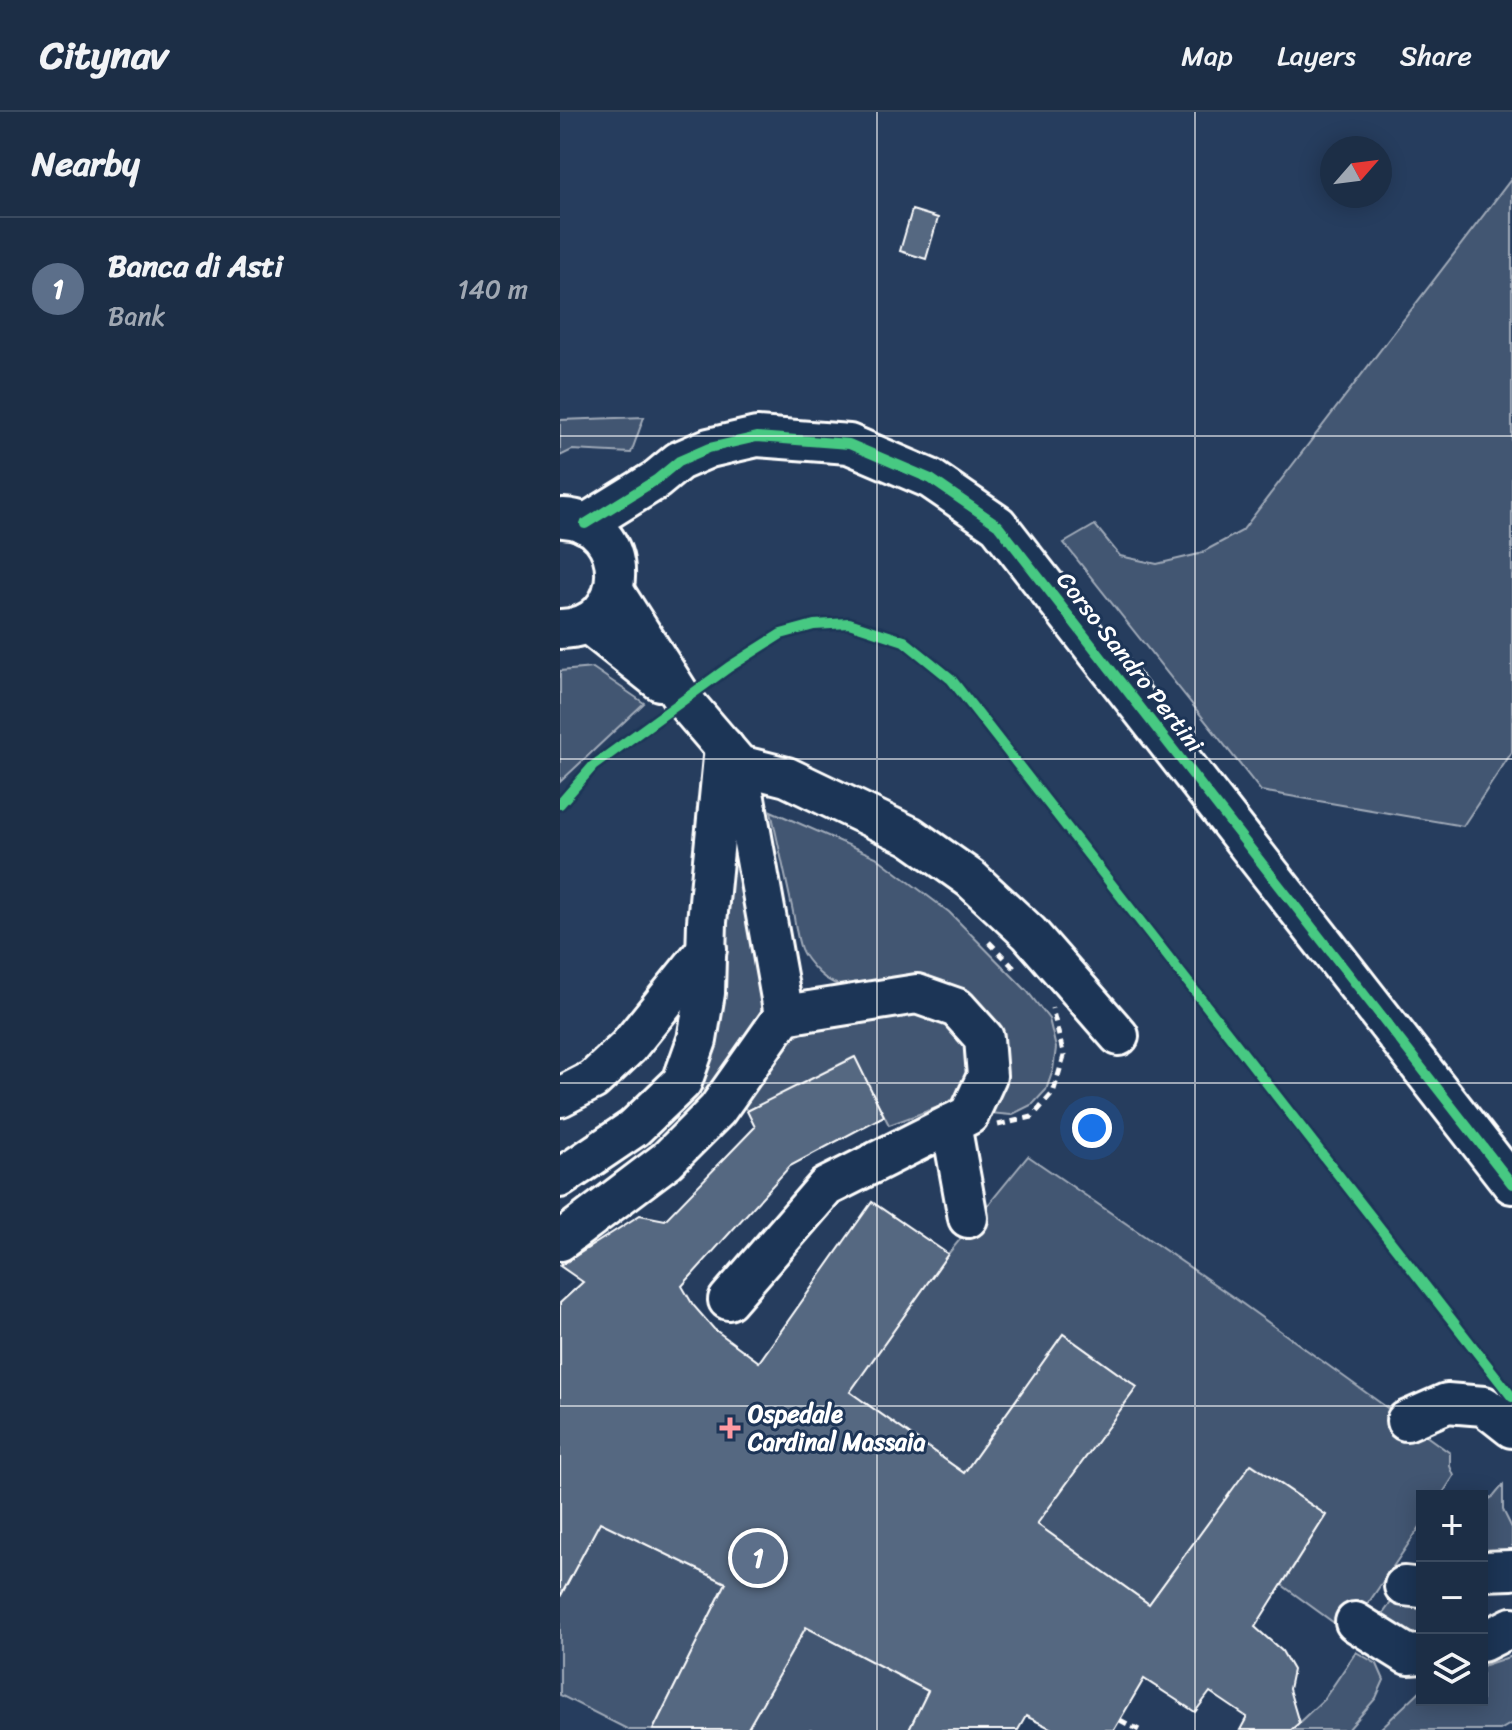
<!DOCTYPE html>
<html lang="en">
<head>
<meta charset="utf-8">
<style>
	:root { --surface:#1c2e46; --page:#293a51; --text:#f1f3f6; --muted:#a0a8b3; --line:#3a4a5f; --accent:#bca0f2 }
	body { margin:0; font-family:Sriracha,sans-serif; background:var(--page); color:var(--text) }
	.controls { position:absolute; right:24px; bottom:24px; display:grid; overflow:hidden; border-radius:0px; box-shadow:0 4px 20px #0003 }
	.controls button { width:72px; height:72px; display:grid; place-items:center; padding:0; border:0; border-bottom:2px solid var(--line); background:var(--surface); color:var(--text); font:40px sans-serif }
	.compass { position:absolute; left:760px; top:24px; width:72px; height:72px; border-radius:50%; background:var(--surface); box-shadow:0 4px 20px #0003; rotate:62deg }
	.you { position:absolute; left:532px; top:1016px; width:28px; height:28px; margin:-20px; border:6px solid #fff; border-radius:50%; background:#1a73e8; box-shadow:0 0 0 12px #1a73e833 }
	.badge { display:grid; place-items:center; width:52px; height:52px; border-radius:50%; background:var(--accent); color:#fff; font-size:26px; font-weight:700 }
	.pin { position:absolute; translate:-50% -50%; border:4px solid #fff; box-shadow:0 2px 8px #0006 }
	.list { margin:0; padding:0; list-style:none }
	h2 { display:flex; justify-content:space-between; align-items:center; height:104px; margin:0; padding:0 32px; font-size:34px }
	h2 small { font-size:26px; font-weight:400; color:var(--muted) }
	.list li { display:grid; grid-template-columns:52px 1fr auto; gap:24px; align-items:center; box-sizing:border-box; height:144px; padding:0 32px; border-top:2px solid var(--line) }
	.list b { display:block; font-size:30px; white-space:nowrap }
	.list p { margin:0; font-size:26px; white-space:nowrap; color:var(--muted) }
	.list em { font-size:26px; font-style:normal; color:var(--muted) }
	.icon { flex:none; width:44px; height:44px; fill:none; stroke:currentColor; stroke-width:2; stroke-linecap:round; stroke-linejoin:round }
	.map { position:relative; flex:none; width:952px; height:1618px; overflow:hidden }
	header { display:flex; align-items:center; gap:48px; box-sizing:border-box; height:112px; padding:0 40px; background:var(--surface); border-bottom:2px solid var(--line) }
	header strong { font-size:38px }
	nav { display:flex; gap:44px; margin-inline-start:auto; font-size:28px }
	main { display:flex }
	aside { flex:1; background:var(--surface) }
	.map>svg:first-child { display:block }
</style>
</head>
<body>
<header>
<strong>Citynav</strong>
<nav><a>Map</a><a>Layers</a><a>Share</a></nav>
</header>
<main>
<aside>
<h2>Nearby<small></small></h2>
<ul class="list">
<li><span class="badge" style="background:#5c6f8a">1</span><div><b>Banca di Asti</b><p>Bank</p></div><em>140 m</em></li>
</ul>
</aside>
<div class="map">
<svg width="952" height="1618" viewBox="0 0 952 1618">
	<rect width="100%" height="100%" fill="#263d5e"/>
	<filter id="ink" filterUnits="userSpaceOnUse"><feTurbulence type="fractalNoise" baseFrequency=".0125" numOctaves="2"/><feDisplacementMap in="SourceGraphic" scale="16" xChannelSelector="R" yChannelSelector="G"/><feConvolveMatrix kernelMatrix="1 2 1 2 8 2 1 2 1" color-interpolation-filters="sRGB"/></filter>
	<g filter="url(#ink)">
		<!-- green -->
		<g fill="#425672" stroke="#a0aab8" stroke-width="2">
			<polygon points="952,66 952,640 903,714 701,679 504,431 535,413 560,444 597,452 639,442 682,419"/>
			<polygon points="84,305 71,341 12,338 0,344 0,308"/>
			<polygon points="33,556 84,591 0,670 0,559"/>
			<path d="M211,699L316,745L389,800L467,879L489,907L496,936L493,958L486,978L473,992L451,1003L429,1001C443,969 450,940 429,909C376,826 303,905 259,861C253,855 244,845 241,837C236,824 235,808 232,795C225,763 218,731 211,699Z"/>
			<polygon points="177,709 206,848 201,899 146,980 132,969 168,714"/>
			<path d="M361,896L408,925L411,971L392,990L329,1013L294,945L187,999L178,985C192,969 204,951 218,937C250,906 319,903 361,896Z"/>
			<polygon points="468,1044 673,1185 890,1341 890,1354 894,1364 881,1384 862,1384 862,1412 788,1521 722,1473 766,1403 692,1352 589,1492 477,1412 577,1275 503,1222 404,1361 290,1280 388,1142"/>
			<polygon points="943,1373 943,1398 952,1416 952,1446 922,1451 922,1392 934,1384"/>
			<polygon points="40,1410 166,1471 93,1618 69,1618 0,1583 0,1485"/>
			<polygon points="837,1482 862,1486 862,1523 847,1524 817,1510"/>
			<polygon points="246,1515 368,1579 349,1618 187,1618"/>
			<polygon points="796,1540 817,1552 824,1568 816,1586 788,1618 731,1618 764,1587"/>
			<polygon points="952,1544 952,1611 940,1618 819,1618 862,1577 862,1588 922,1588 922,1554"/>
		</g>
		<!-- building -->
		<g fill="#556781" stroke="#fff" stroke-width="2">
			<polygon points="352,98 378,106 366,147 340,139"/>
			<polygon points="295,945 324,1004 230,1054 122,1174 133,1193 154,1217 199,1250 312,1090 388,1142 290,1280 404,1361 503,1222 577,1275 477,1412 589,1492 691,1352 766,1403 695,1515 722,1539 733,1558 729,1577 739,1611 731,1618 680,1618 687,1605 650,1580 635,1600 584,1567 554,1618 494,1618 466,1604 458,1618 349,1618 368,1579 246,1515 187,1618 93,1618 166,1471 40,1410 0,1485 0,1191 23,1170 0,1154 80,1103 105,1108 195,1015 187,999"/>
		</g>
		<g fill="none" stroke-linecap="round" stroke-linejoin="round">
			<!-- minor casing -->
			<g stroke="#fff" stroke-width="44">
				<g id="minor">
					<polyline points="25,412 96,368 119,349 149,336 197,325 289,332 371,367 438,413 952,1072"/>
					<polyline points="54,479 124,589 179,653 227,665 350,724 411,767 469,821 559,924"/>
					<polyline points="27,511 100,569"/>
					<path d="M0,517C73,517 73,409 3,406"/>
					<polyline points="0,985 33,968 68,935 147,837"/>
					<polyline points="391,1012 408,1106"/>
					<polyline points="0,1066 74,1016 122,970 137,928 145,881 147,810 164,635"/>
					<polyline points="0,1129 107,1048 157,998 224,903 179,653"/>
					<polyline points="168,1188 266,1075 409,1003 427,964 424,926 397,896 357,882 224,903"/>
					<polyline points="846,1309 887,1291 924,1294 952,1316"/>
					<polyline points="922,1459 952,1458"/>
					<polyline points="844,1474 862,1476"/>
					<polyline points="795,1510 848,1543 862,1542"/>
					<polyline points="922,1530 952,1515"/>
				</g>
			</g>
			<!-- path -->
			<g stroke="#fff" stroke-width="5" stroke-dasharray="8 6" stroke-linecap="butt">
				<polyline points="429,830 458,860"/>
				<polyline points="438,1013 472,1005 493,981 504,944 492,896"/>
				<polyline points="560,1608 579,1618"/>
			</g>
			<!-- minor -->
			<use href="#minor" stroke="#1d3557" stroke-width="38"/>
			<!-- cycleway casing -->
			<g stroke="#1d3557" stroke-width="15">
				<g id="cycleway">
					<polyline points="25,412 96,368 119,349 149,336 197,325 289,332 371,367 438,413 952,1072"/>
					<polyline points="0,692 33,654 169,555 221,522 254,513 289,511 344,529 391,567 952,1285"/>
				</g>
			</g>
			<!-- cycleway -->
			<use href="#cycleway" stroke="#46c982" stroke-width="10"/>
		</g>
	</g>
	<!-- grid -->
	<path fill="none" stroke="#fff" stroke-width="2" stroke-opacity="0.55" d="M317,0V1618M635,0V1618M0,324H952M0,647H952M0,971H952M0,1294H952"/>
	<!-- markers -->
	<path fill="#ff9aa2" stroke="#1d3557" stroke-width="3" d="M166 1304h8v8h8v8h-8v8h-8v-8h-8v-8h8z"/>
	<g text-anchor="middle" stroke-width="6" stroke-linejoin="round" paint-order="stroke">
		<!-- street labels -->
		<g font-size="24" fill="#fff" stroke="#1d3557">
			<text transform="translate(570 550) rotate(52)" y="8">Corso Sandro Pertini</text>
		</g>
		<!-- poi labels -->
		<g font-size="24" font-weight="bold" fill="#fff" stroke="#1d3557" text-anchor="start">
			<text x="188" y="1310">Ospedale<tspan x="188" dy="28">Cardinal Massaia</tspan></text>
		</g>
	</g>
</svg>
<div class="controls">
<button>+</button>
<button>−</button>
<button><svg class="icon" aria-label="layers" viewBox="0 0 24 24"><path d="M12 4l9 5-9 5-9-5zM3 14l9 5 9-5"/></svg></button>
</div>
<svg class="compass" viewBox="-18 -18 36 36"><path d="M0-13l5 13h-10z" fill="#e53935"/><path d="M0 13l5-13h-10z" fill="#a0a8b3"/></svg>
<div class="you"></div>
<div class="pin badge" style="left:198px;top:1446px;background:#5c6f8a">1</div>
</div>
</main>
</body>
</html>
